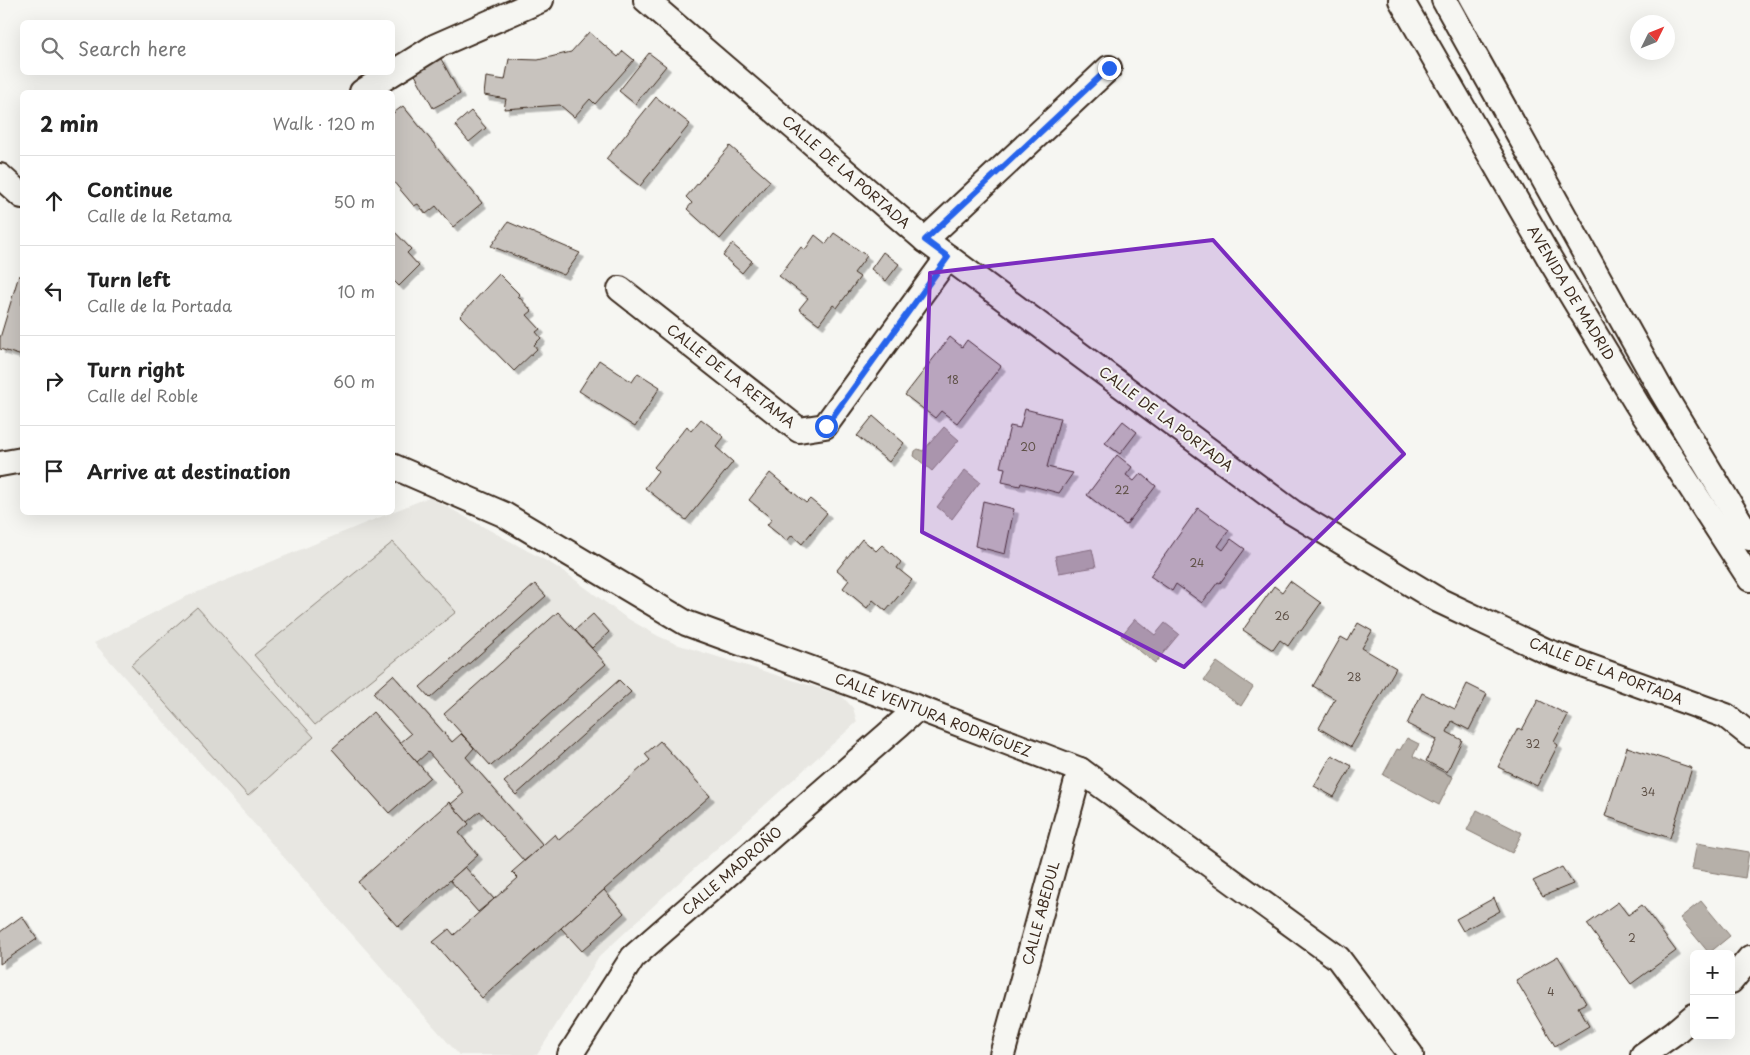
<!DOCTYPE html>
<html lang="en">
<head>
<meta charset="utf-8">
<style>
	:root { --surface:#fff; --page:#f2f2f2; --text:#222; --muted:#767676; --line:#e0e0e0 }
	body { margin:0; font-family:"Playpen Sans",sans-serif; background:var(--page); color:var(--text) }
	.controls { position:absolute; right:15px; bottom:15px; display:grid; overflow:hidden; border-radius:8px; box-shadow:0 5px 20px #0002 }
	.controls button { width:45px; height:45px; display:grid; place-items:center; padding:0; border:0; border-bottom:1px solid var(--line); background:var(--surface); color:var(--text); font:25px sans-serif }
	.compass { position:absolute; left:1630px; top:15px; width:45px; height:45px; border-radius:50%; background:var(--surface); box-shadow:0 5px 20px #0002; rotate:47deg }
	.stop { position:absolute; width:15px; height:15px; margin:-11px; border:4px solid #2563eb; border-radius:50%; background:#fff }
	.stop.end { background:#2563eb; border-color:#fff; box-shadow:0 1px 5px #0008 }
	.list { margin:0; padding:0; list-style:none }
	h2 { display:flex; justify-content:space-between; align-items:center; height:65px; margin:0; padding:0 20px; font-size:21px }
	h2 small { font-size:16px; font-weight:400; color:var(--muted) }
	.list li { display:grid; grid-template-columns:32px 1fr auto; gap:15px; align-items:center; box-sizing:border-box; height:90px; padding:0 20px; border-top:1px solid var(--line) }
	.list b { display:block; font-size:19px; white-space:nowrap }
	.list p { margin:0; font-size:16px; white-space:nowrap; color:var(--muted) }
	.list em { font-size:16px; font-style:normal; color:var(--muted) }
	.icon { flex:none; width:28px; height:28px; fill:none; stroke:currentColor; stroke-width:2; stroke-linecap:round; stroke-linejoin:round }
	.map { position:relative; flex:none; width:1750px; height:1055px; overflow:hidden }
	.search { position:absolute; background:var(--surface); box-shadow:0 5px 20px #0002; left:20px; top:20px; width:375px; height:55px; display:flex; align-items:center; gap:12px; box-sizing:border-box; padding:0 18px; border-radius:8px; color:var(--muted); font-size:19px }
	.panel { position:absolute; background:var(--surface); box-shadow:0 5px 20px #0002; left:20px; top:90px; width:375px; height:425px; border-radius:8px }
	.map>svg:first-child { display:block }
</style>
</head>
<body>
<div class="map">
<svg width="1750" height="1055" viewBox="0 0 1750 1055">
	<defs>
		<filter id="shadow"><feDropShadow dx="4.5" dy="4.5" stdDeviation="0" flood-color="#0004"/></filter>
	</defs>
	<rect width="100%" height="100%" fill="#f6f6f2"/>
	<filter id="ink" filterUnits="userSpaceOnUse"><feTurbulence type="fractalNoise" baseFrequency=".02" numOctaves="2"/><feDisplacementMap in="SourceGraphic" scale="10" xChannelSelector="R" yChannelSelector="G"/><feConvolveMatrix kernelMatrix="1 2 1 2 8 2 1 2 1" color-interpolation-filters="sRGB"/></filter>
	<g filter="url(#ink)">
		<!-- built -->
		<polygon fill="#e8e7e2" points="429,497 550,563 566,573 625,617 658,636 676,644 841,695 853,708 857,722 664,896 599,957 537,1055 459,1055 94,643 183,598"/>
		<!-- green -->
		<g fill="#dad9d3" stroke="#8a8278">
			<polygon points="393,542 456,612 315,725 254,655"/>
			<polygon points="197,607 314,737 248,796 131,665"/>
		</g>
		<!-- water -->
		<g fill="#b6b0a9" stroke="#857a71">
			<polygon points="944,427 959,440 932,471 914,456 915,451 918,449 923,451"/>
			<polygon points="965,470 980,482 952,519 937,507"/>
			<polygon points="1092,549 1096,567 1059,573 1055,556"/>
			<polygon points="1135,619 1155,635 1165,623 1179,634 1155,663 1121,636"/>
			<polygon points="1217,662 1253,687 1241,706 1204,680"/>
			<polygon points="1407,738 1419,744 1413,756 1453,777 1439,805 1383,775 1397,749 1400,750"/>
			<polygon points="1477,810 1522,833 1512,853 1467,830"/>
			<polygon points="1697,843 1749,852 1745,878 1692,869"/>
			<polygon points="1701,901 1730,936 1709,953 1680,918"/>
		</g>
		<!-- building -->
		<g fill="#c8c3be" stroke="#3b2a1e" filter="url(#shadow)">
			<polygon points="589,32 618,57 623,51 634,60 595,104 590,99 574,117 560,105 504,109 506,99 484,95 486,77 505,80 509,59 538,60 571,52"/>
			<polygon points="649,53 666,66 635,104 619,91"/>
			<polygon points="440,57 460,94 433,108 413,71"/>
			<polygon points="656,97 690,124 640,186 606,159"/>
			<polygon points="403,106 482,203 453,227 436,206 426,214 418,204 414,206 392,180 392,114"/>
			<polygon points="471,111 486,128 469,142 455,125"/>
			<polygon points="730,146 770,181 720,239 687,209 692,203 686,197"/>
			<polygon points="508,222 580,253 564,275 491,246"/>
			<polygon points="392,229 411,249 407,253 419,266 399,286 392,279"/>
			<polygon points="834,233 867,256 854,273 860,277 837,308 833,305 819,324 799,309 808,298 779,276 801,247 805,250 815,235 826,244"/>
			<polygon points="732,244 752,261 742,273 723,256"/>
			<polygon points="883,252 899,264 886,281 871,269"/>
			<polygon points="499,274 520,295 518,296 532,311 527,315 540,329 536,332 541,338 534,345 537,349 514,371 460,316"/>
			<polygon points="19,275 22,277 22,356 0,349 0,338"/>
			<polygon points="950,337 962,347 967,340 1001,366 957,423 941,411 935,418 905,395"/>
			<polygon points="599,360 632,382 638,373 660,387 635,427 579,391"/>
			<polygon points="1025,409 1060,418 1047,467 1073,473 1059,493 1021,483 1020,486 1002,482 1005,468 1000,467 1010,426 1020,428"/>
			<polygon points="873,416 904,443 889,462 857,436"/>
			<polygon points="701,419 724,437 716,447 733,462 686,520 645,488 658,471 654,467 687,426 691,431"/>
			<polygon points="1123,421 1137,432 1120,454 1105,443"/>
			<polygon points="1117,455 1132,467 1126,475 1134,481 1141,473 1156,486 1126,525 1087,495"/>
			<polygon points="770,473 806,503 810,499 827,513 802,544 792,535 787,541 767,525 772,519 749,500"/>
			<polygon points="983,501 1014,509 1005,554 975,546"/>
			<polygon points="1198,508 1229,530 1218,546 1223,550 1231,539 1245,549 1220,583 1218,582 1202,603 1176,584 1172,591 1150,576"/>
			<polygon points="862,539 876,551 882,545 901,562 897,568 912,580 886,611 873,600 867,608 843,588 849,580 837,570"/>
			<polygon points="1290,581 1321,603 1301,631 1299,630 1288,646 1280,640 1273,650 1243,630 1274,586 1282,592"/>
			<polygon points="535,584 546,596 430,698 420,687"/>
			<polygon points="558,612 606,664 491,766 444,714"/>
			<polygon points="593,614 609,632 592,648 575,630"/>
			<polygon points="1358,623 1372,631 1362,648 1396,668 1351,747 1319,728 1335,699 1313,686 1341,637 1348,641"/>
			<polygon points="393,675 452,742 461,734 468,741 474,748 466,757 543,845 524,861 480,811 467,822 451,804 464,793 428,752 417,762 400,743 411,734 373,693"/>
			<polygon points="619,680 631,692 516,795 504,782"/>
			<polygon points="1467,684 1487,694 1469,730 1452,721 1447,732 1462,740 1447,772 1426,761 1437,739 1407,724 1422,693 1455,709"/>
			<polygon points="1538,700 1568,715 1554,742 1558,745 1537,786 1498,767 1518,728 1522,730"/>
			<polygon points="373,712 430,777 389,813 332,749"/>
			<polygon points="660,741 710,796 482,998 433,942 449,929 454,935 494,899 518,878 512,872 543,845 555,834 559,840 650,760 645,754"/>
			<polygon points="1627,747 1692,768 1670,838 1605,816"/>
			<polygon points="1332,755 1352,766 1334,797 1314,786"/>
			<polygon points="449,802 469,824 459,833 478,855 398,927 358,882"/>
			<polygon points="465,867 494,899 478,912 450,880"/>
			<polygon points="1562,867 1573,884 1543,896 1533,881"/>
			<polygon points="604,890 624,913 582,951 561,928"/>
			<polygon points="1494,898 1500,911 1463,931 1456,919"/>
			<polygon points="1618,902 1628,915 1642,905 1676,951 1631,984 1587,924"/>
			<polygon points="22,916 37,939 0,964 0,932"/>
			<polygon points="1558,956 1586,1003 1578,1007 1589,1026 1555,1046 1516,980"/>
		</g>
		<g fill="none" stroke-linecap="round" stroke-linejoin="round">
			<!-- street casing -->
			<g stroke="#3b2a1e" stroke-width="28">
				<g id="street">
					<polyline points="646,0 925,240 1292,512 1438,600 1546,651 1726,716 1750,735"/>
					<polyline points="1401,0 1551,261 1637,404 1750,579"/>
					<polyline points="1444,0 1661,390 1750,538"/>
					<polyline points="362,92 436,46 541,0"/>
					<polyline points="0,176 22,196"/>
					<polyline points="925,240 1109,68"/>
					<polyline points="620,289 799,430 825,426 948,257"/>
					<polyline points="0,464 22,460"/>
					<polyline points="392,466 503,514 686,623 918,708 1080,770 1338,958 1411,1055"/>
					<polyline points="1731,981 1750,958"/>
					<polyline points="570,1055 633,957 918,708"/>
					<polyline points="1002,1055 1080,770"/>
					<polyline points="1643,1055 1674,1033 1694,1016"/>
				</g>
			</g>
			<!-- street -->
			<use href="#street" stroke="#f6f6f2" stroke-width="24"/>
		</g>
	</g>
	<g fill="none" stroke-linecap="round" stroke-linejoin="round" filter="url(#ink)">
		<!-- route -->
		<polyline stroke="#2563eb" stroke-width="6" points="826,426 948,257 925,240 1109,68"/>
	</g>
	<!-- marked area -->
	<path fill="#7b2cbf" fill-opacity="0.2" stroke="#7b2cbf" stroke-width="4" stroke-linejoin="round" d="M1213,240L1404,454L1184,667L922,532L930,273Z"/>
	<g text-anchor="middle" stroke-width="4" stroke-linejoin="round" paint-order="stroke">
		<!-- number labels -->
		<g font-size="11" fill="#5e5046">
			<text x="953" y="384">18</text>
			<text x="1028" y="451">20</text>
			<text x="1122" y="494">22</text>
			<text x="1197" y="567">24</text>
			<text x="1282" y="620">26</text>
			<text x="1354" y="681">28</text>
			<text x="1533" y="748">32</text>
			<text x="1648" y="796">34</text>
			<text x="1632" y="942">2</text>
			<text x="1551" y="996">4</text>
		</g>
		<!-- street labels -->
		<g font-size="14" fill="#3b2a1e" stroke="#f6f6f2">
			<text transform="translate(846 172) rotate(41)" y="5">CALLE DE LA PORTADA</text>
			<text transform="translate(1571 293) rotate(59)" y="5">AVENIDA DE MADRID</text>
			<text transform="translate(731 376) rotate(38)" y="5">CALLE DE LA RETAMA</text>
			<text transform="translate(1166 419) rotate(37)" y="5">CALLE DE LA PORTADA</text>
			<text transform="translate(1606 671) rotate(21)" y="5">CALLE DE LA PORTADA</text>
			<text transform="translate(933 715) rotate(21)" y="5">CALLE VENTURA RODRÍGUEZ</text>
			<text transform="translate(732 871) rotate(-41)" y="5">CALLE MADROÑO</text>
			<text transform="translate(1041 913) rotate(-75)" y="5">CALLE ABEDUL</text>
		</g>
	</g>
</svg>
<div class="controls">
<button>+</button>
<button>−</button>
</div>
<svg class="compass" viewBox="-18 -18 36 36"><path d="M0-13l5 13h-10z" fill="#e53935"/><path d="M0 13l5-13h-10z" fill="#767676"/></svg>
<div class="stop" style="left:826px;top:426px"></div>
<div class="stop end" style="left:1109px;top:68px"></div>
<div class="search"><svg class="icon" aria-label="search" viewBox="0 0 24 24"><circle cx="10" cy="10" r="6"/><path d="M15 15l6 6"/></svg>Search here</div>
<section class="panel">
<h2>2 min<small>Walk · 120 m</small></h2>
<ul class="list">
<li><svg class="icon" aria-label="ahead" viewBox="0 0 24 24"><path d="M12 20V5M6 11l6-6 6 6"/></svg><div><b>Continue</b><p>Calle de la Retama</p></div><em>50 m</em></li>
<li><svg class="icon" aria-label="left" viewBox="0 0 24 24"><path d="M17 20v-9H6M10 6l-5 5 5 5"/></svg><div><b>Turn left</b><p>Calle de la Portada</p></div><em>10 m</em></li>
<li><svg class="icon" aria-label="right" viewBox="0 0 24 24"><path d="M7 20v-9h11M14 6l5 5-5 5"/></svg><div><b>Turn right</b><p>Calle del Roble</p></div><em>60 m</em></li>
<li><svg class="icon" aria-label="arrive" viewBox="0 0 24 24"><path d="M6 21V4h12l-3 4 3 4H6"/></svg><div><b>Arrive at destination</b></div></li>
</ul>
</section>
</div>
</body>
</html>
